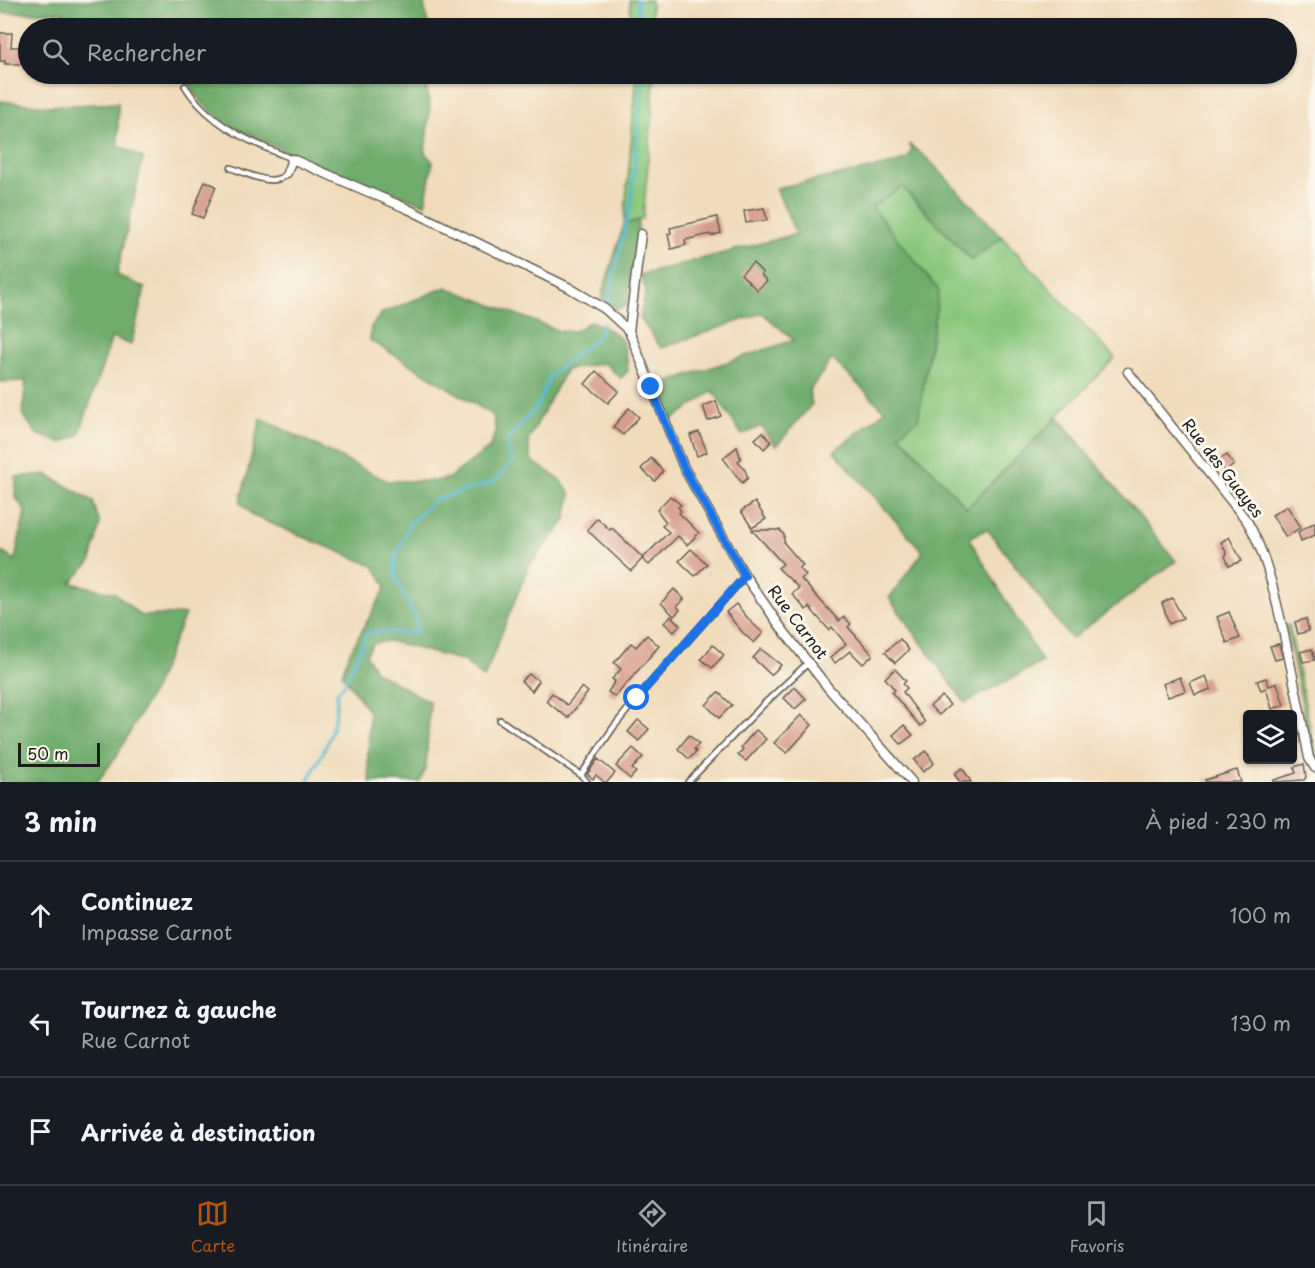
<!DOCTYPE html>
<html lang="fr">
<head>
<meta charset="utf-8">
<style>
	:root { --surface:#171b24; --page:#20242c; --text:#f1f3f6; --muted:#9ea1a6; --line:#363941; --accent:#b45309 }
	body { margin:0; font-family:"Playpen Sans",sans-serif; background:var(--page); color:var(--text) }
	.controls { position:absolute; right:18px; bottom:18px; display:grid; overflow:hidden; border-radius:6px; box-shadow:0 2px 4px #0004 }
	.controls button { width:54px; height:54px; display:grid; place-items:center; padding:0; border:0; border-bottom:2px solid var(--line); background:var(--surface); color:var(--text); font:30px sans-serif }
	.scale { position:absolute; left:18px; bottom:15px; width:82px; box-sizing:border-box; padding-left:6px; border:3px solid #1c1c1c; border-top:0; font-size:16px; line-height:21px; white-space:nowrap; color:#1c1c1c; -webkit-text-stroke:4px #fbf7ec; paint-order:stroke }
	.stop { position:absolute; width:18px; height:18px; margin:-14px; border:4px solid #1a73e8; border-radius:50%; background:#fff }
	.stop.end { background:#1a73e8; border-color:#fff; box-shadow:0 2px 6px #0008 }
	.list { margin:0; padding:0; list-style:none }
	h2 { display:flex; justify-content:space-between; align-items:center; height:78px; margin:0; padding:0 24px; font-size:26px }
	h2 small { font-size:20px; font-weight:400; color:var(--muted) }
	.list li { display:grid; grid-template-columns:39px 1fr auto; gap:18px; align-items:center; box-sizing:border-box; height:108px; padding:0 24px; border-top:2px solid var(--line) }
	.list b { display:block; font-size:22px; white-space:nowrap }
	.list p { margin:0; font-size:20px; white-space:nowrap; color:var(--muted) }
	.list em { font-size:20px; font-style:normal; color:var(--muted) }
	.icon { flex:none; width:33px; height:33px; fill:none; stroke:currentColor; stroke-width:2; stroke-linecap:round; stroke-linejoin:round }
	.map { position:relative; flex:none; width:1315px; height:782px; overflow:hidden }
	.search { position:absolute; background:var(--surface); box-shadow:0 2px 4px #0004; left:18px; right:18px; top:18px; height:66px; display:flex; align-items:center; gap:15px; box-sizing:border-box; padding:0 21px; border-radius:33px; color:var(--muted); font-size:22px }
	.sheet { height:402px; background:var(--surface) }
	nav { display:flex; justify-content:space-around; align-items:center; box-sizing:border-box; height:84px; border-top:2px solid var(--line); background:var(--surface); font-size:16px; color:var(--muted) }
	nav a { display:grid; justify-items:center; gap:3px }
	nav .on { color:var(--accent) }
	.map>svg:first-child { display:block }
</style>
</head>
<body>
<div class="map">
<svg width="1315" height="782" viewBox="0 0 1315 782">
	<rect width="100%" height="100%" fill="#fbf7ec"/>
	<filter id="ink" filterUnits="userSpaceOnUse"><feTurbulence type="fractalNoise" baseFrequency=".0167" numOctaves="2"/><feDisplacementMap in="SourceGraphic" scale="12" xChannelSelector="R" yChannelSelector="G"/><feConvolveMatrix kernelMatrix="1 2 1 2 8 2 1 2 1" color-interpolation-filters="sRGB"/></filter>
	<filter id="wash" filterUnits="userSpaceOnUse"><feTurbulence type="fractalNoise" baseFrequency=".008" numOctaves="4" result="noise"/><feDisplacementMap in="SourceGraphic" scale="24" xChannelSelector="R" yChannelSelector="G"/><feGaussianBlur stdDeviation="1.35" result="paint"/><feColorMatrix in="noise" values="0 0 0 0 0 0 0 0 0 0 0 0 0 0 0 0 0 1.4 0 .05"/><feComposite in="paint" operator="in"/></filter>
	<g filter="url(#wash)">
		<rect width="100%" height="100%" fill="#f0dcbb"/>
		<!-- green -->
		<g fill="#8ac77d" stroke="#53724c" stroke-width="1.5">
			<polygon points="629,0 651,0 652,28 633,28"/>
			<polygon points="637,74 654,74 652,118 643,219 624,224"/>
			<polygon points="902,186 971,260 1002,237 1115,358 967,508 899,434 872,207"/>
			<polygon points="1289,625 1313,742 1315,742 1315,756 1313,756 1286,626"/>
		</g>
		<!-- forest -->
		<g fill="#6fac6c" stroke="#466444" stroke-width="1.5">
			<polygon points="0,0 423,0 429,28 124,28 121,20 81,23 79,28 56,28 64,12 0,13"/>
			<polygon points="167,74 427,74 427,92 430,106 425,153 433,162 425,204 308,162 225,123 200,101 186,78"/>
			<polygon points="0,101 50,106 118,103 118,145 143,158 117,275 145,288 131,345 112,337 79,435 61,443 37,434 22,414 26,381 0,382"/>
			<polygon points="909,144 928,159 1002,237 972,260 902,187 872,207 939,291 918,419 899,434 967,508 1058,417 1176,561 1071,639 987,529 969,538 1042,662 965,703 889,598 923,552 834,451 885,411 832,359 809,391 812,404 776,446 761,426 742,435 713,391 672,420 655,386 794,340 762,313 661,348 640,318 646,290 640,275 796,234 776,188 894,164 908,158 912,149"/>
			<polygon points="639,220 627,306 616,309 608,302 601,300 603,291 624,224"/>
			<path d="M446,287L559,331H575L591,321C621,335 625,337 628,371L621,378L604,363L566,370L528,441L531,460L560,480L571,495L565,522L529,565L484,678L464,661L389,641L373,643L366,655L376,672L430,702L426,767L420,782H370L368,760L369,712L342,674L348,656L386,587L374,566L253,516L240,502L261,418L387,481H434L449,478L489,448L496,432L493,415L370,340L371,327L382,313Z"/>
			<polygon points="46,474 93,501 100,524 91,561 71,583 115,593 141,616 185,614 154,689 116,757 97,782 0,782 0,551 15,560 25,511 15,496 16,477"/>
		</g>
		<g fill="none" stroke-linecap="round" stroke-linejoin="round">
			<!-- stream -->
			<g stroke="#52b9d0" stroke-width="3">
				<polyline points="637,0 640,28"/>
				<polyline points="608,302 631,201 643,74"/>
				<path d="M307,782C325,749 337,731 337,692L343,686L368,632C384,633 397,631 412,634L417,630V622L395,576L396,556L410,523L435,500L493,482L512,463L507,441L539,404L550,375L598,337L603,323"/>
			</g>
		</g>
		<g id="blocks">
			<!-- building -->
			<g fill="#d79d8c">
				<polygon points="0,33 12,33 11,47 24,47 24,64 5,64 5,61 0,61"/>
				<polygon points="205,181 216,186 203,218 192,214"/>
				<polygon points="764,208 767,220 746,223 744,211"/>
				<polygon points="717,217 721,233 711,236 710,234 685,240 686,245 671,249 668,234 671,233 670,228"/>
				<polygon points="753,263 763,273 761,275 767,281 757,290 741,274"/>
				<polygon points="596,371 619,391 608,403 585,384"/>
				<polygon points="716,401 721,416 708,421 703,406"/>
				<polygon points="629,408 639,417 623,435 613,427"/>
				<polygon points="699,432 707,452 697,456 690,435"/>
				<polygon points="763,432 771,442 764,449 755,439"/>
				<polygon points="737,447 741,459 738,461 745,470 748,478 742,483 723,458"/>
				<polygon points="1227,455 1234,465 1225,471 1218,461"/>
				<polygon points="651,458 663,471 655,481 641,469"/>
				<polygon points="670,496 681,505 678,507 681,511 679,513 699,533 687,545 678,536 649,565 642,559 669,532 662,526 666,522 657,510"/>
				<polygon points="755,502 766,519 752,528 741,511"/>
				<polygon points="1287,506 1301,527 1286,537 1272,515"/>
				<polygon points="597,518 610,530 612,528 643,558 631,571 587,530"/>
				<polygon points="1315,522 1315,535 1301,541 1298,532"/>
				<polygon points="752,530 780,530 784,535 784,543 803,565 799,568 806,575 801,579 839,621 844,617 851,624 848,627 873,655 863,664 850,651 835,663 830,658 846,644 832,627 829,630 809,607 806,610 792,594 799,588 778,568 783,564"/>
				<polygon points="1229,537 1242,561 1229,566 1225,556 1227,554 1221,542"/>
				<polygon points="691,549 707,564 695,576 679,561"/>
				<polygon points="674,589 684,599 677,606 680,610 674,616 661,603"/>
				<polygon points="1172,598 1183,618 1169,624 1162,603"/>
				<polygon points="736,604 751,622 763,633 754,643 742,632 726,612"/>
				<polygon points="1229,612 1240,638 1227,643 1217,617"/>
				<polygon points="671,616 680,625 674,632 664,623"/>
				<polygon points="1306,619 1309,631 1298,634 1295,622"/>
				<polygon points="647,635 659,646 615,697 608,692 615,681 612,679 621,669 614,663 631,643 636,647"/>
				<polygon points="900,639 909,650 895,663 885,652"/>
				<polygon points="1279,644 1283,658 1275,660 1270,646"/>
				<polygon points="713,645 724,655 712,668 701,659"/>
				<polygon points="761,649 781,665 771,675 753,658"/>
				<polygon points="1312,649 1315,660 1303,662 1300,652"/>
				<polygon points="895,669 906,681 903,684 907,688 903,692 925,722 920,726 892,693 895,690 885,678"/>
				<polygon points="529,674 539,681 532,691 521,681"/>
				<polygon points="1206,676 1211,689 1195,695 1190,683"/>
				<polygon points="1180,677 1185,691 1168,697 1163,684"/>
				<polygon points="1266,678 1269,686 1277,683 1284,705 1272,709 1266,688 1261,690 1257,681"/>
				<polygon points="582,687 588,692 568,718 546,701 552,693 567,705"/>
				<polygon points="795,687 806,699 795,709 784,698"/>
				<polygon points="718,692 732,705 719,718 706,705"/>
				<polygon points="942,696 950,705 939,715 930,706"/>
				<polygon points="801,715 812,725 787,753 774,743"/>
				<polygon points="638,720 649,729 639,741 628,732"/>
				<polygon points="904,725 913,735 901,744 893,735"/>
				<polygon points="756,730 766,739 746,761 738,755 743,749 741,747"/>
				<polygon points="689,735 699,744 694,749 696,752 689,759 678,749"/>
				<polygon points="633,748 643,757 632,769 636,772 630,779 616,766"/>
				<polygon points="926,751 934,763 923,772 914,760"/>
				<polygon points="598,759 615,773 607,782 604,782 596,775 593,779 587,774"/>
				<polygon points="1304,764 1306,777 1304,780 1274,782 1274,780 1296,773 1294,767"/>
				<polygon points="962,768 967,775 971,782 960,782 954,774"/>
				<polygon points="1237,770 1241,782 1206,782 1205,780"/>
			</g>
		</g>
	</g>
	<g filter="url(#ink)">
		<use href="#blocks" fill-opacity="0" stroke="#665f54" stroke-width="1.5"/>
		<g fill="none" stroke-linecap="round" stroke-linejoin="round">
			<!-- service casing -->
			<g stroke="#665f54" stroke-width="8">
				<g id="service">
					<path d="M185,86C203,115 231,133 262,146C272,151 282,154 292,159"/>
					<path d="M231,168C247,173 274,189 287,173"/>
					<polyline points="500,720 581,775 587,782"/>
					<polyline points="581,775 613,728 637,698 745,576"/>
					<polyline points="688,782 764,704 808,663"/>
				</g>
			</g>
			<!-- minor casing -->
			<g stroke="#665f54" stroke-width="11">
				<g id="minor">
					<polyline points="287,173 292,159 408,209 568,287 605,309 629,331 684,468 745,576 782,629 829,689 912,782"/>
					<polyline points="629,331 641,234"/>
					<path d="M1128,372L1247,521C1265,552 1272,584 1280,617C1291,664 1300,711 1309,758L1315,768"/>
				</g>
			</g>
			<!-- service -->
			<use href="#service" stroke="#fff" stroke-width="4.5"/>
			<!-- minor -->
			<use href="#minor" stroke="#fff" stroke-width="8"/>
		</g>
	</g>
	<g fill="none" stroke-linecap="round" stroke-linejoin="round" filter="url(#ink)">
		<!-- route -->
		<polyline stroke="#1a73e8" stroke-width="8" points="637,698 745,576 684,468 651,387"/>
	</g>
	<g text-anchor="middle" stroke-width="6" stroke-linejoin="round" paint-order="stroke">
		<!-- street labels -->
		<g font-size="16" fill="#1c1c1c" stroke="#fbf7ec">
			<text transform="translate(1223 468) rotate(52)" y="6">Rue des Guayes</text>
			<text transform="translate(798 622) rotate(53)" y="6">Rue Carnot</text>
		</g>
	</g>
</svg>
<div class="controls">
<button><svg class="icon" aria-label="layers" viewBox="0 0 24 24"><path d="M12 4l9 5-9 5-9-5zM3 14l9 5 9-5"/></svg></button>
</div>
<div class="scale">50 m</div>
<div class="stop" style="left:637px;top:698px"></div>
<div class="stop end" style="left:651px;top:387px"></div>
<div class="search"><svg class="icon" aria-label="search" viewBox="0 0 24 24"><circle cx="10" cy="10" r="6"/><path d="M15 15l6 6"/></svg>Rechercher</div>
</div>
<section class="sheet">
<h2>3 min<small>À pied · 230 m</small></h2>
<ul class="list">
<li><svg class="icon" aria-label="ahead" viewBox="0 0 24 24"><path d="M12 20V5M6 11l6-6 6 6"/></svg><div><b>Continuez</b><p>Impasse Carnot</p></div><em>100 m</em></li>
<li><svg class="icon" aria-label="left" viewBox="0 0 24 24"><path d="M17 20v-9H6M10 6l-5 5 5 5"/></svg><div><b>Tournez à gauche</b><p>Rue Carnot</p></div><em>130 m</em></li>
<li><svg class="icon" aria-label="arrive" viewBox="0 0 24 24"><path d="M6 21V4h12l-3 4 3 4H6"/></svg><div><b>Arrivée à destination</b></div></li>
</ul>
</section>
<nav>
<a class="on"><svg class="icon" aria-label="map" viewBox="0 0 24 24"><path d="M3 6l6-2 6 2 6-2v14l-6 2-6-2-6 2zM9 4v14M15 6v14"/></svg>Carte</a>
<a><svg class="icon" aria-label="directions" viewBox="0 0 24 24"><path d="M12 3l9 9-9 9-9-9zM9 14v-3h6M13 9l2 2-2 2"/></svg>Itinéraire</a>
<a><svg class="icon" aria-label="saved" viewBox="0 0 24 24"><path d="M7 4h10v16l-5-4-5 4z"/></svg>Favoris</a>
</nav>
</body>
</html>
